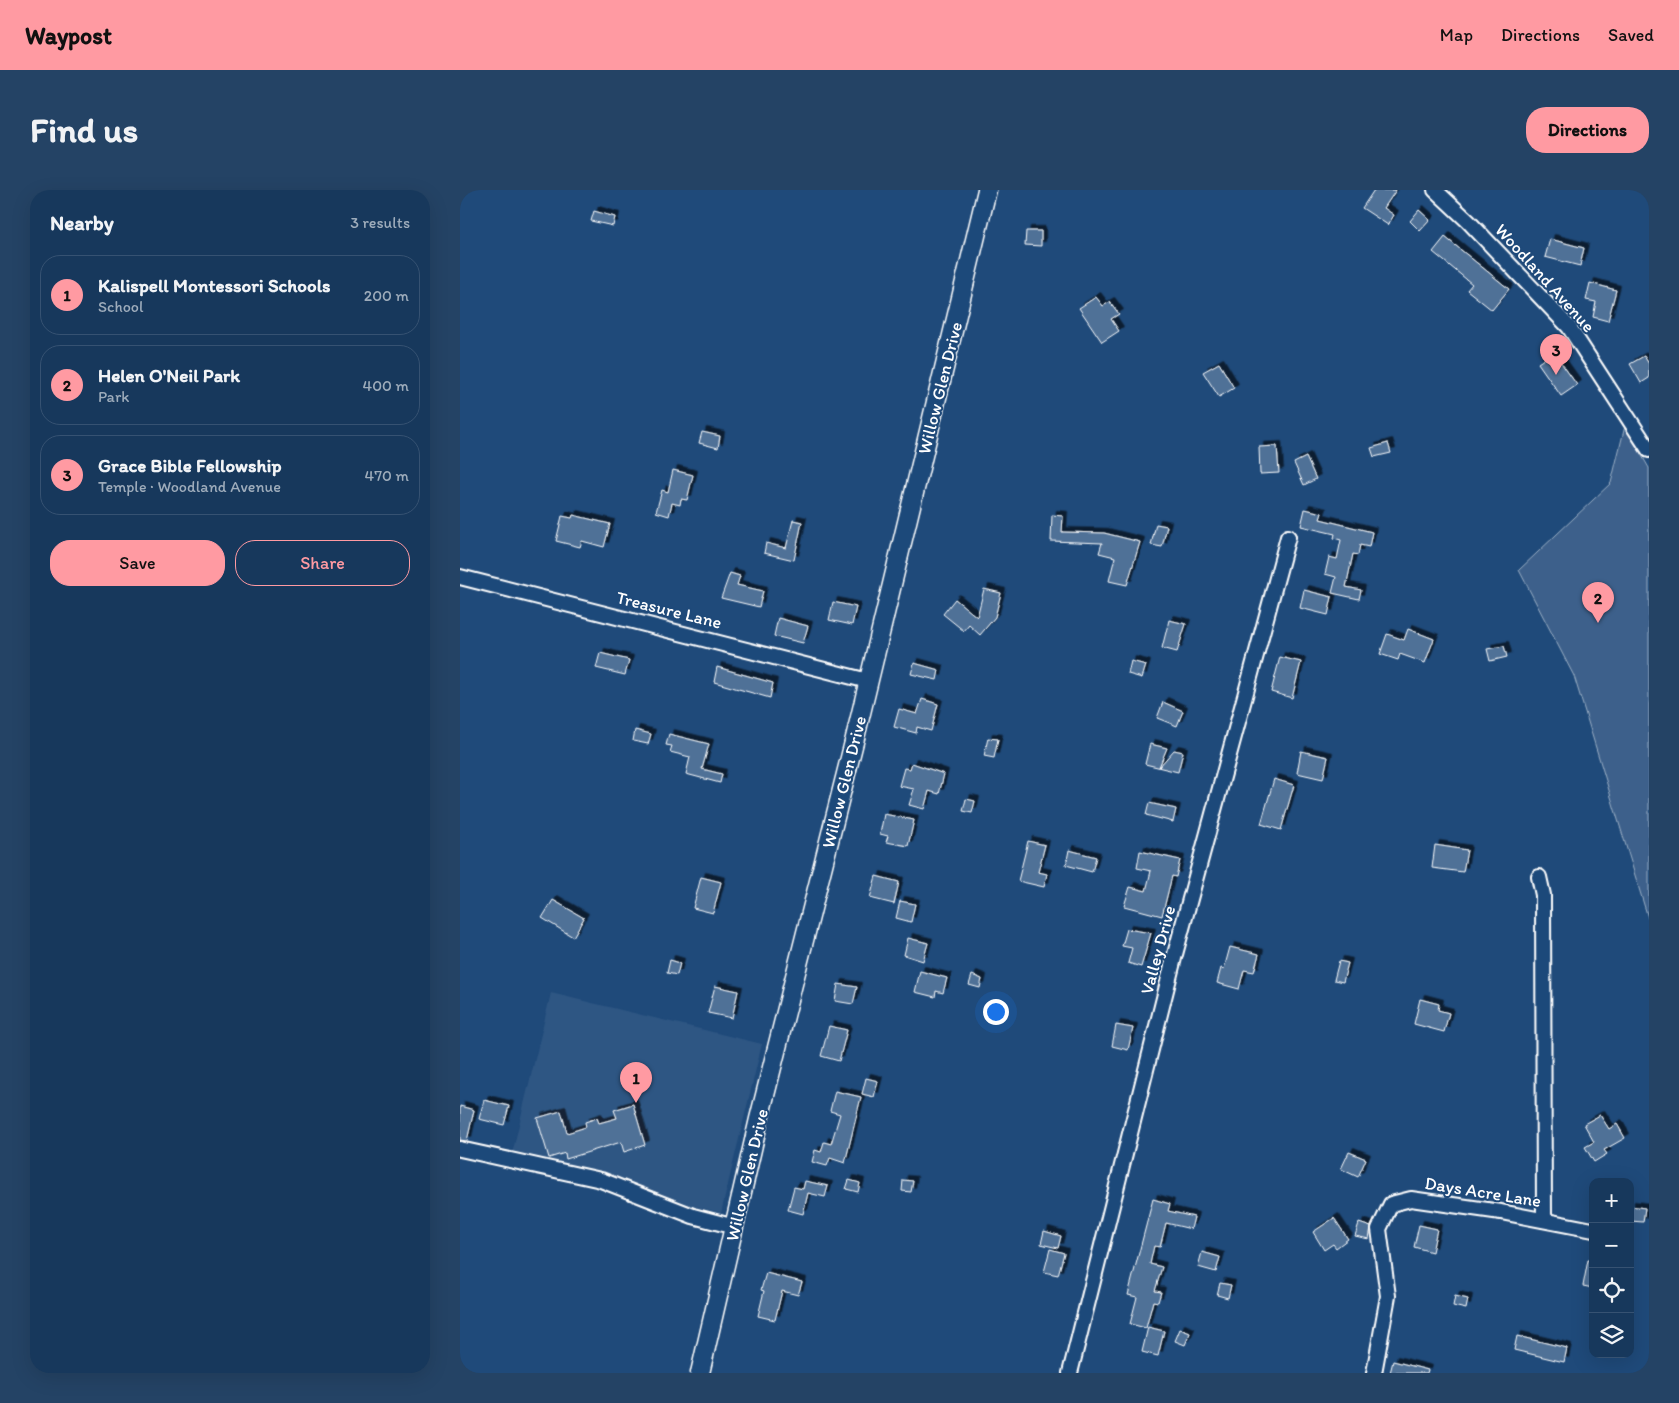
<!DOCTYPE html>
<html lang="en">
<head>
<meta charset="utf-8">
<style>
	:root { --surface:#17385c; --page:#244365; --text:#f1f3f6; --muted:#9eacbb; --line:#365272; --accent:#ff9aa2 }
	body { margin:0; font-family:Itim,sans-serif; background:var(--page); color:var(--text) }
	.controls { position:absolute; right:15px; bottom:15px; display:grid; overflow:hidden; border-radius:10px; box-shadow:0 5px 20px #0002 }
	.controls button { width:45px; height:45px; display:grid; place-items:center; padding:0; border:0; border-bottom:1px solid var(--line); background:var(--surface); color:var(--text); font:25px sans-serif }
	.you { position:absolute; left:535px; top:821px; width:18px; height:18px; margin:-12px; border:4px solid #fff; border-radius:50%; background:#1a73e8; box-shadow:0 0 0 8px #1a73e833 }
	.badge { display:grid; place-items:center; width:32px; height:32px; border-radius:50%; background:var(--accent); color:#111; font-size:16px; font-weight:700 }
	.pin { position:absolute; translate:-50% -41px; filter:drop-shadow(0 1px 2px #0008) }
	.pin::after { content:''; position:absolute; top:26px; width:18px; height:15px; background:inherit; clip-path:polygon(0 0,100% 0,50% 100%) }
	.list { margin:0; padding:0; list-style:none }
	h2 { display:flex; justify-content:space-between; align-items:center; height:65px; margin:0; padding:0 20px; font-size:21px }
	h2 small { font-size:16px; font-weight:400; color:var(--muted) }
	.list li { display:grid; grid-template-columns:32px 1fr auto; gap:15px; align-items:center; box-sizing:border-box; height:80px; margin:0 10px 10px; padding:0 10px; border:1px solid var(--line); border-radius:20px }
	.list b { display:block; font-size:19px; white-space:nowrap }
	.list p { margin:0; font-size:16px; white-space:nowrap; color:var(--muted) }
	.list em { font-size:16px; font-style:normal; color:var(--muted) }
	.actions { display:flex; gap:10px; padding:15px 20px }
	.actions a { flex:1; padding:11px 0; border:1px solid var(--accent); border-radius:20px; text-align:center; font-size:18px; color:var(--accent) }
	.actions .main { background:var(--accent); color:#111 }
	.icon { flex:none; width:28px; height:28px; fill:none; stroke:currentColor; stroke-width:2; stroke-linecap:round; stroke-linejoin:round }
	.map { position:relative; flex:none; width:1189px; height:1183px; overflow:hidden; border-radius:20px }
	header { display:flex; align-items:center; gap:30px; box-sizing:border-box; height:70px; padding:0 25px; background:var(--accent); color:#111 }
	header strong { font-size:24px }
	nav { display:flex; gap:28px; margin-inline-start:auto; font-size:18px }
	.intro { display:flex; align-items:center; justify-content:space-between; box-sizing:border-box; height:120px; padding:0 30px }
	h1 { margin:0; font-size:35px }
	.button { padding:12px 22px; border-radius:20px; background:var(--accent); color:#111; font-size:18px; font-weight:700 }
	main { display:flex; gap:30px; padding:0 30px }
	aside { flex:1; background:var(--surface); border-radius:20px; box-shadow:0 5px 20px #0002 }
	.map>svg:first-child { display:block }
</style>
</head>
<body>
<header>
<strong>Waypost</strong>
<nav><a>Map</a><a>Directions</a><a>Saved</a></nav>
</header>
<div class="intro"><h1>Find us</h1><a class="button">Directions</a></div>
<main>
<aside>
<h2>Nearby<small>3 results</small></h2>
<ul class="list">
<li><span class="badge">1</span><div><b>Kalispell Montessori Schools</b><p>School</p></div><em>200 m</em></li>
<li><span class="badge">2</span><div><b>Helen O'Neil Park</b><p>Park</p></div><em>400 m</em></li>
<li><span class="badge">3</span><div><b>Grace Bible Fellowship</b><p>Temple · Woodland Avenue</p></div><em>470 m</em></li>
</ul>
<div class="actions"><a class="main">Save</a><a>Share</a></div>
</aside>
<div class="map">
<svg width="1189" height="1183" viewBox="0 0 1189 1183">
	<defs>
		<filter id="shadow"><feDropShadow dx="4.5" dy="-4.5" stdDeviation="0" flood-color="#0009"/></filter>
	</defs>
	<rect width="100%" height="100%" fill="#1f4a7a"/>
	<filter id="ink" filterUnits="userSpaceOnUse"><feTurbulence type="fractalNoise" baseFrequency=".02" numOctaves="2"/><feDisplacementMap in="SourceGraphic" scale="10" xChannelSelector="R" yChannelSelector="G"/><feConvolveMatrix kernelMatrix="1 2 1 2 8 2 1 2 1" color-interpolation-filters="sRGB"/></filter>
	<g filter="url(#ink)">
		<!-- built -->
		<polygon fill="#2e5683" points="91,803 302,854 261,1023 50,972"/>
		<!-- green -->
		<polygon fill="#3c618b" stroke="#9eb0c5" points="1165,236 1189,278 1189,731 1114,486 1059,380 1151,293"/>
		<!-- building -->
		<g fill="#507197" stroke="#fff" filter="url(#shadow)">
			<polygon points="914,0 936,0 924,18 934,25 928,35 902,18"/>
			<polygon points="959,20 970,30 960,41 950,31"/>
			<polygon points="134,21 155,27 153,36 131,31"/>
			<polygon points="566,41 581,41 581,56 565,55"/>
			<polygon points="985,47 1049,99 1032,120 1007,100 1012,94 973,62"/>
			<polygon points="1090,49 1124,58 1120,76 1085,67"/>
			<polygon points="1130,93 1156,100 1148,131 1133,127 1136,112 1126,110"/>
			<polygon points="636,107 643,116 650,112 659,124 651,129 659,141 642,152 619,118"/>
			<polygon points="1184,166 1189,174 1189,188 1181,193 1170,174"/>
			<polygon points="1087,167 1091,171 1097,167 1117,195 1101,206 1078,173"/>
			<polygon points="759,173 774,198 759,207 743,182"/>
			<polygon points="242,242 260,246 258,258 239,253"/>
			<polygon points="928,253 931,263 914,267 911,258"/>
			<polygon points="817,256 819,283 800,284 799,257"/>
			<polygon points="846,267 856,289 844,295 834,273"/>
			<polygon points="213,280 233,285 227,310 221,309 220,315 212,313 209,326 196,322 202,300 208,302"/>
			<polygon points="845,319 862,323 860,329 912,342 909,357 900,355 898,365 893,364 886,397 901,400 899,409 872,403 876,387 865,384 869,367 877,369 881,350 874,348 875,344 841,336"/>
			<polygon points="113,325 150,334 144,357 122,351 120,357 96,351 102,326 112,328"/>
			<polygon points="592,325 603,326 602,342 644,343 680,352 667,395 649,391 655,367 639,363 642,353 591,351"/>
			<polygon points="333,330 342,332 334,370 304,363 306,353 326,358"/>
			<polygon points="696,334 707,336 702,357 691,355"/>
			<polygon points="270,383 280,386 277,395 303,401 299,417 261,408"/>
			<polygon points="524,399 541,403 535,427 520,445 509,435 504,441 483,424 495,409 517,427"/>
			<polygon points="844,400 872,407 868,425 840,418"/>
			<polygon points="373,412 396,417 392,435 369,430"/>
			<polygon points="318,428 348,436 343,453 314,446"/>
			<polygon points="709,430 726,434 717,462 702,458"/>
			<polygon points="948,439 974,449 965,473 940,464 938,470 920,464 927,444 944,450"/>
			<polygon points="1044,456 1047,467 1030,471 1027,459"/>
			<polygon points="140,463 169,470 165,485 136,478"/>
			<polygon points="820,467 841,472 832,508 811,502"/>
			<polygon points="671,471 686,475 682,488 668,484"/>
			<polygon points="454,473 479,480 477,490 451,484"/>
			<polygon points="257,477 313,493 310,508 254,492"/>
			<polygon points="462,509 478,514 471,541 457,537 456,543 434,537 439,519 457,524"/>
			<polygon points="703,512 723,521 717,536 697,528"/>
			<polygon points="175,540 191,544 188,554 173,551"/>
			<polygon points="209,544 249,554 242,579 262,584 260,593 226,584 230,567 210,562 212,556 206,555"/>
			<polygon points="528,548 538,549 534,568 524,566"/>
			<polygon points="690,554 707,558 699,577 714,560 723,562 718,582 685,574"/>
			<polygon points="841,561 868,567 863,589 837,583"/>
			<polygon points="452,573 484,584 479,604 469,601 464,619 449,615 454,599 439,596 444,578 450,579"/>
			<polygon points="814,589 834,595 821,640 801,634"/>
			<polygon points="506,609 515,611 512,623 503,621"/>
			<polygon points="689,613 716,619 713,632 686,625"/>
			<polygon points="424,624 454,630 448,656 426,652 428,646 420,644"/>
			<polygon points="568,651 585,655 578,682 587,684 584,697 558,691"/>
			<polygon points="975,655 1007,660 1003,682 972,678"/>
			<polygon points="609,660 636,667 632,682 606,675"/>
			<polygon points="680,661 720,670 716,687 712,686 702,726 664,716 670,697 686,701 691,681 677,678"/>
			<polygon points="416,686 439,692 434,714 410,708"/>
			<polygon points="241,687 261,692 253,723 233,718"/>
			<polygon points="93,710 124,728 113,747 82,728"/>
			<polygon points="440,711 455,714 451,732 436,728"/>
			<polygon points="667,739 691,743 681,777 668,773 672,758 662,756"/>
			<polygon points="448,748 468,753 463,771 444,765"/>
			<polygon points="770,757 799,764 794,782 784,780 779,799 757,793 761,778 764,779"/>
			<polygon points="210,770 220,773 217,785 207,783"/>
			<polygon points="879,771 888,773 883,792 874,790"/>
			<polygon points="460,781 487,788 483,803 476,801 475,807 455,802"/>
			<polygon points="512,785 522,789 520,798 509,795"/>
			<polygon points="378,794 397,797 393,814 375,811"/>
			<polygon points="255,796 278,801 272,828 248,823"/>
			<polygon points="960,809 979,814 978,820 989,823 984,842 954,834"/>
			<polygon points="656,835 673,838 668,860 652,856"/>
			<polygon points="369,836 387,840 379,871 361,866"/>
			<polygon points="406,888 418,891 414,907 402,904"/>
			<polygon points="375,901 401,907 385,973 370,968 367,976 352,972 355,960 361,962 364,952 371,954 380,924 370,921"/>
			<polygon points="24,910 49,916 44,935 19,929"/>
			<polygon points="173,914 185,955 164,962 161,952 106,969 105,963 89,968 77,928 101,921 107,943 126,937 125,932 137,928 139,933 157,928 154,920"/>
			<polygon points="0,916 14,920 7,951 0,950"/>
			<polygon points="1140,925 1149,939 1157,934 1165,948 1144,960 1147,964 1134,972 1125,957 1134,952 1124,934"/>
			<polygon points="889,962 906,969 898,987 881,979"/>
			<polygon points="389,990 400,993 398,1002 386,999"/>
			<polygon points="443,990 453,991 451,1002 442,1001"/>
			<polygon points="345,991 368,996 365,1007 348,1003 343,1024 328,1020 334,997 343,999"/>
			<polygon points="693,1009 710,1014 708,1021 734,1027 731,1039 706,1033 700,1057 694,1056 690,1074 702,1077 695,1101 701,1102 698,1112 693,1111 686,1138 670,1134 677,1107 668,1105"/>
			<polygon points="1170,1016 1185,1018 1183,1032 1170,1031"/>
			<polygon points="874,1028 888,1049 876,1058 873,1054 864,1060 853,1042"/>
			<polygon points="899,1033 911,1037 909,1049 895,1046"/>
			<polygon points="959,1035 977,1039 972,1062 954,1057"/>
			<polygon points="584,1041 601,1046 598,1058 581,1054"/>
			<polygon points="590,1059 604,1063 598,1085 584,1082"/>
			<polygon points="742,1062 760,1067 756,1082 738,1077"/>
			<polygon points="1128,1070 1133,1070 1133,1098 1123,1096"/>
			<polygon points="306,1083 342,1092 338,1105 322,1101 315,1130 298,1126 304,1101 301,1100"/>
			<polygon points="760,1093 771,1095 768,1108 757,1105"/>
			<polygon points="995,1106 1008,1109 1006,1119 993,1116"/>
			<polygon points="688,1137 704,1141 698,1166 682,1162"/>
			<polygon points="720,1139 730,1143 725,1155 715,1151"/>
			<polygon points="1057,1146 1107,1158 1104,1172 1054,1160"/>
			<polygon points="933,1171 968,1180 967,1183 930,1183"/>
		</g>
		<g fill="none" stroke-linecap="round" stroke-linejoin="round">
			<!-- minor casing -->
			<g stroke="#fff" stroke-width="18">
				<g id="minor">
					<polyline points="975,0 1008,31 1109,137 1189,260"/>
					<polyline points="0,387 408,491"/>
					<polyline points="1079,687 1083,705 1084,1030"/>
					<polyline points="0,959 141,990 233,1026 275,1037"/>
					<polyline points="610,1183 714,768 828,347"/>
					<polyline points="914,1183 928,1106 919,1039 931,1014 951,1009 1041,1022 1133,1040"/>
				</g>
			</g>
			<!-- major casing -->
			<g stroke="#fff" stroke-width="21">
				<polyline id="major" points="240,1183 299,929 395,548 527,0"/>
			</g>
			<!-- minor -->
			<use href="#minor" stroke="#1f4a7a" stroke-width="14"/>
			<!-- major -->
			<use href="#major" stroke="#1f4a7a" stroke-width="18"/>
		</g>
	</g>
	<g text-anchor="middle" stroke-width="4" stroke-linejoin="round" paint-order="stroke">
		<!-- street labels -->
		<g font-size="18" fill="#fff" stroke="#1f4a7a">
			<text transform="translate(1085 88) rotate(48)" y="6">Woodland Avenue</text>
			<text transform="translate(480 198) rotate(-76)" y="6">Willow Glen Drive</text>
			<text transform="translate(209 420) rotate(14)" y="6">Treasure Lane</text>
			<text transform="translate(384 592) rotate(-76)" y="6">Willow Glen Drive</text>
			<text transform="translate(698 760) rotate(-75)" y="6">Valley Drive</text>
			<text transform="translate(287 985) rotate(-77)" y="6">Willow Glen Drive</text>
			<text transform="translate(1023 1002) rotate(9)" y="6">Days Acre Lane</text>
		</g>
	</g>
</svg>
<div class="controls">
<button>+</button>
<button>−</button>
<button><svg class="icon" aria-label="locate" viewBox="0 0 24 24"><circle cx="12" cy="12" r="6"/><path d="M12 2v4M12 18v4M2 12h4M18 12h4"/></svg></button>
<button><svg class="icon" aria-label="layers" viewBox="0 0 24 24"><path d="M12 4l9 5-9 5-9-5zM3 14l9 5 9-5"/></svg></button>
</div>
<div class="you"></div>
<div class="pin badge" style="left:176px;top:913px">1</div>
<div class="pin badge" style="left:1138px;top:433px">2</div>
<div class="pin badge" style="left:1096px;top:185px">3</div>
</div>
</main>
</body>
</html>
